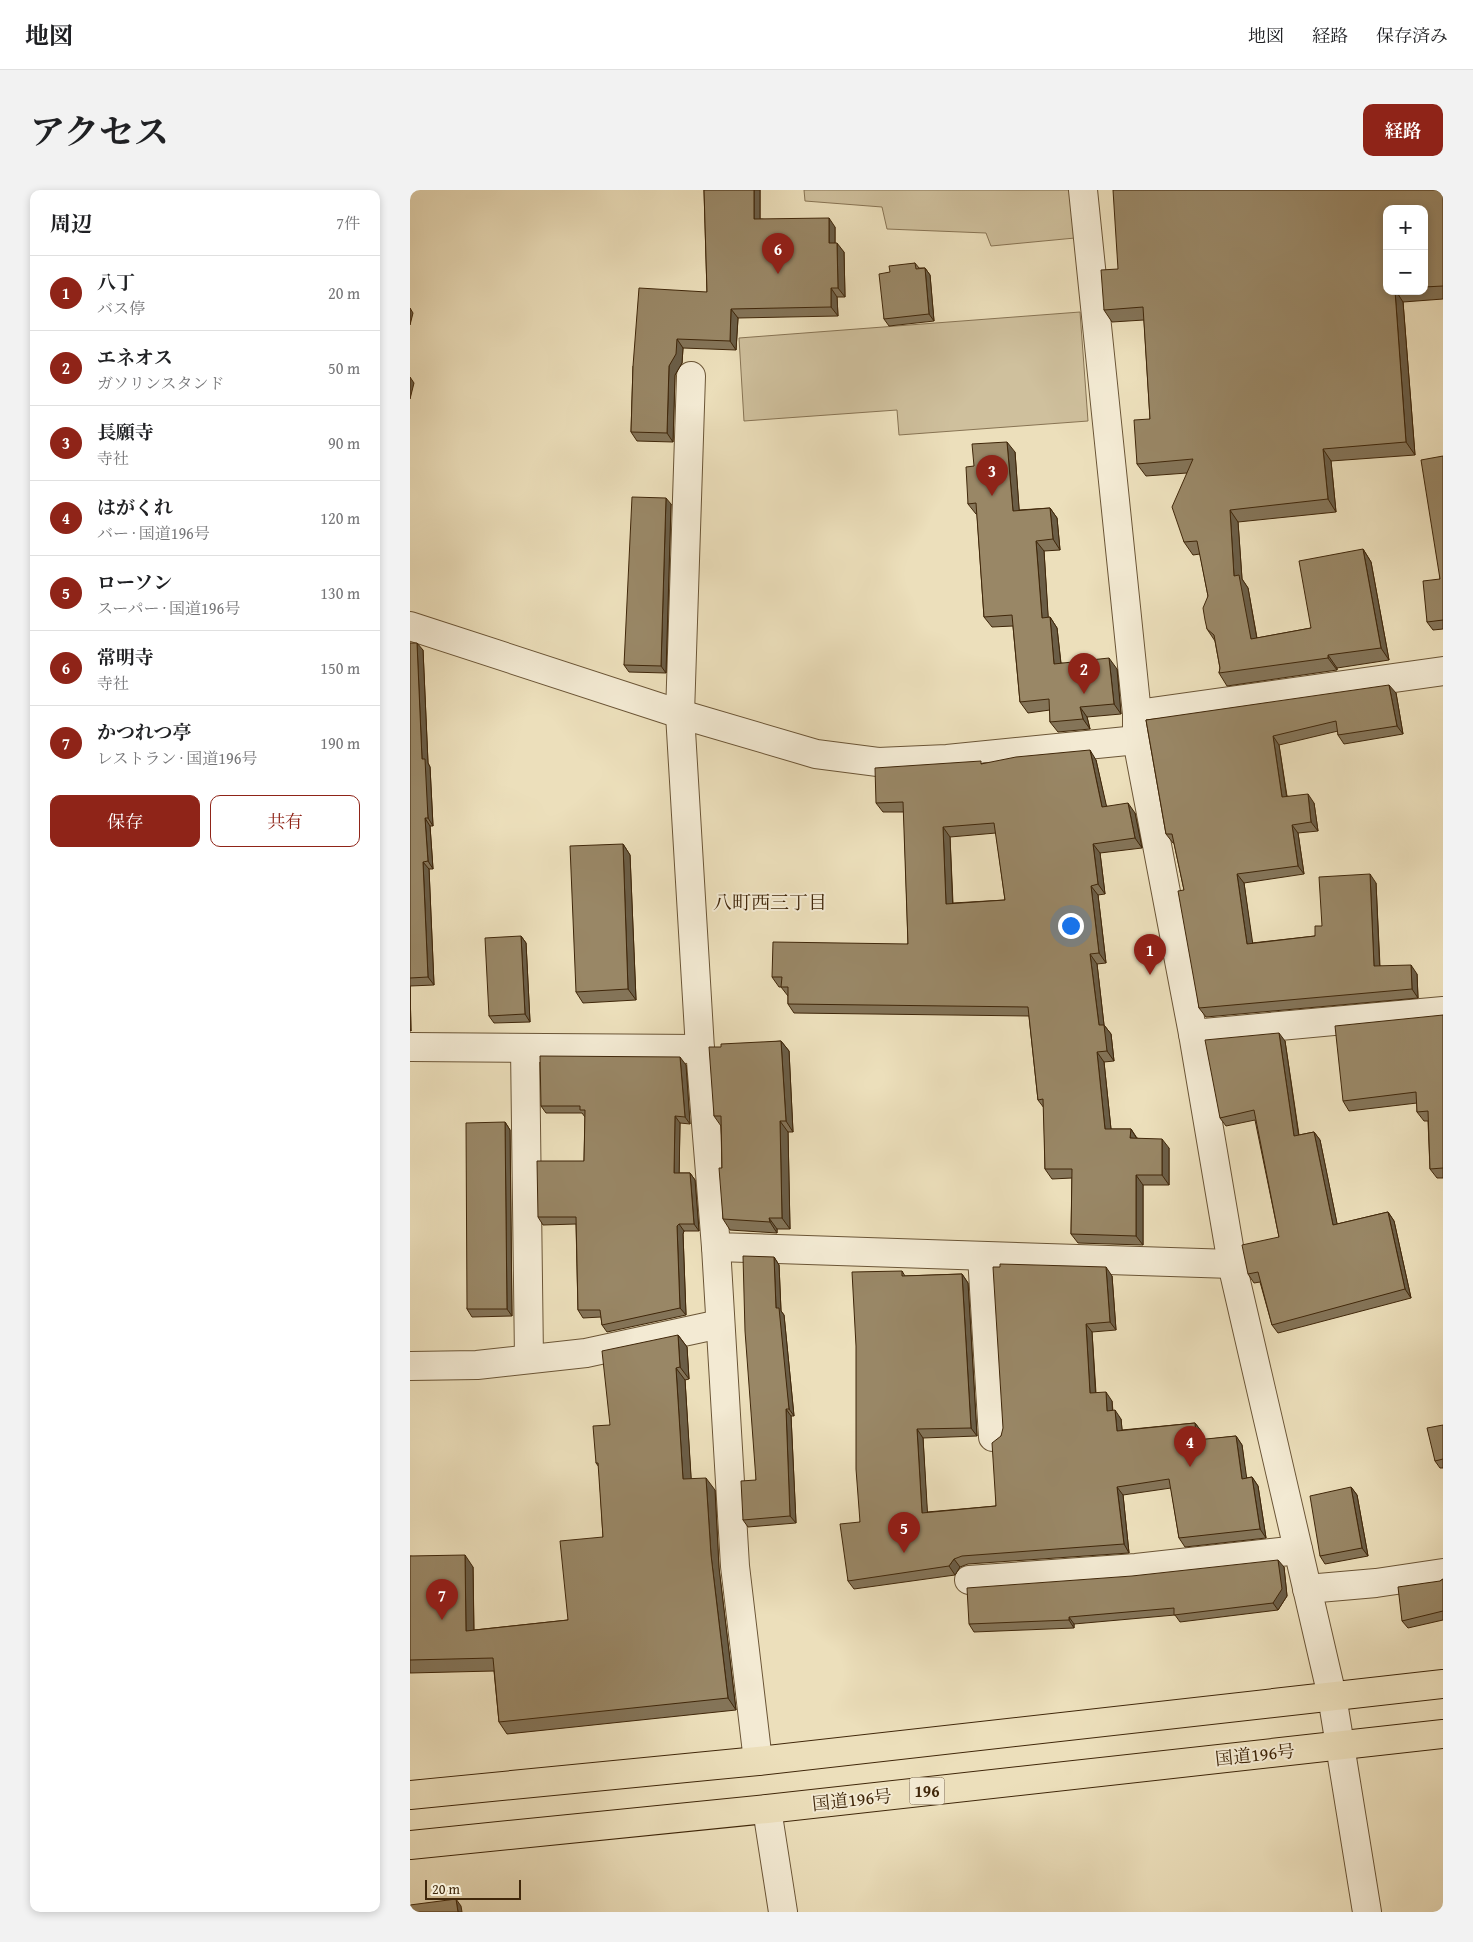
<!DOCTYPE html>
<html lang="ja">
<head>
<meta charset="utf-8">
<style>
	:root { --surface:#fff; --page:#f2f2f2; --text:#202124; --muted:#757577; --line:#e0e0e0; --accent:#8f2418 }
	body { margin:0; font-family:"Gentium Book Plus","Noto Serif JP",serif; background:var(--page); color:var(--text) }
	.controls { position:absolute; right:15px; top:15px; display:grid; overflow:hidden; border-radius:10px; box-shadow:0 2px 8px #0003 }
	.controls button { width:45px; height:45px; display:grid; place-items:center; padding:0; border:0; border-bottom:1px solid var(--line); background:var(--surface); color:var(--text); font:25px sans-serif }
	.scale { position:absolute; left:15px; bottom:12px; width:96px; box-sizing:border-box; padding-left:5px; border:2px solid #40270a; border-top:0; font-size:14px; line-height:18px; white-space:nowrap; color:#40270a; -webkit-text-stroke:4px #f3ead3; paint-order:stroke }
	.you { position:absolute; left:660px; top:735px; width:18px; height:18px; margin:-12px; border:4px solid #fff; border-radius:50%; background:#1a73e8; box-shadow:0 0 0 8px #1a73e833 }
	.badge { display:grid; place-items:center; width:32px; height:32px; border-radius:50%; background:var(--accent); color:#fff; font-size:16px; font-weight:700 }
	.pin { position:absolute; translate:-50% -41px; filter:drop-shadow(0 1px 2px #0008) }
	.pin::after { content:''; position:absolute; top:26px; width:18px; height:15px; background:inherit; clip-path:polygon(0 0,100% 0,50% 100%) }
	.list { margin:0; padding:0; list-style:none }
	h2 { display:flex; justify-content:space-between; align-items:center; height:65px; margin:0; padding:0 20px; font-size:21px }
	h2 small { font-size:16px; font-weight:400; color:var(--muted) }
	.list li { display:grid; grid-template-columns:32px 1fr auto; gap:15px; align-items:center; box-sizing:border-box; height:75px; padding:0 20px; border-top:1px solid var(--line) }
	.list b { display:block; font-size:19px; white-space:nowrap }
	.list p { margin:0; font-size:16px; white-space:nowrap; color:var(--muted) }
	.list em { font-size:16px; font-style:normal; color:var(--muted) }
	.actions { display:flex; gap:10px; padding:15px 20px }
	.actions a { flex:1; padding:11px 0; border:1px solid var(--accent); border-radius:10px; text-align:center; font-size:18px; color:var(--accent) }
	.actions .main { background:var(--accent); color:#fff }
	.map { position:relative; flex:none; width:1033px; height:1722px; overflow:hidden; border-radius:10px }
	header { display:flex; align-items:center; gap:30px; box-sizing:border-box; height:70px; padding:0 25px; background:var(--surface); border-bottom:1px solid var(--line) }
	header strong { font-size:24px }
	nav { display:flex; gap:28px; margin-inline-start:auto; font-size:18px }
	.intro { display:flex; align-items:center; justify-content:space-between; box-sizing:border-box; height:120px; padding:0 30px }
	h1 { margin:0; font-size:35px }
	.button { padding:12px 22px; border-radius:10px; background:var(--accent); color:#fff; font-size:18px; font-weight:700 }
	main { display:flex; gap:30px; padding:0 30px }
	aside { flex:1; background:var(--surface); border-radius:10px; box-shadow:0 2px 8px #0003 }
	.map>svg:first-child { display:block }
</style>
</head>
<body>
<header>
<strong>地図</strong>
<nav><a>地図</a><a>経路</a><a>保存済み</a></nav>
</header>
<div class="intro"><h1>アクセス</h1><a class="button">経路</a></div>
<main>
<aside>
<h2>周辺<small>7件</small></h2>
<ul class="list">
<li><span class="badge">1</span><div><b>八丁</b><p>バス停</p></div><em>20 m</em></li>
<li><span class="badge">2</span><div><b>エネオス</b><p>ガソリンスタンド</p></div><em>50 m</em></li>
<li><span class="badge">3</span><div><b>長願寺</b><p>寺社</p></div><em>90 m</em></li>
<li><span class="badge">4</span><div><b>はがくれ</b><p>バー · 国道196号</p></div><em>120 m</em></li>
<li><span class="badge">5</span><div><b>ローソン</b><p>スーパー · 国道196号</p></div><em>130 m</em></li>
<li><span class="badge">6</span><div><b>常明寺</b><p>寺社</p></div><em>150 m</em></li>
<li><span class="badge">7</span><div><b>かつれつ亭</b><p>レストラン · 国道196号</p></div><em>190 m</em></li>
</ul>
<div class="actions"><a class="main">保存</a><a>共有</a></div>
</aside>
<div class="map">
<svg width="1033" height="1722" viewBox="0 0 1033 1722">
	<rect width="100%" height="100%" fill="#ecdfbb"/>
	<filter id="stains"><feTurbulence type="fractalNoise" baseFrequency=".004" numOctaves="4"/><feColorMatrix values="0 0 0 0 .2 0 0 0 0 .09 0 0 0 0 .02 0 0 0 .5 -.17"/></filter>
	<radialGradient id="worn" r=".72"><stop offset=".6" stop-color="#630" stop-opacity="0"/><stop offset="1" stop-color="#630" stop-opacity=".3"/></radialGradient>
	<!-- green -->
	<g fill="#cfc09d" stroke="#887454">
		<polygon points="394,0 660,0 665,48 581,56 576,43 477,39 472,17 395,11"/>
		<polygon points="670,122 678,231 489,245 487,220 334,231 329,148"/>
	</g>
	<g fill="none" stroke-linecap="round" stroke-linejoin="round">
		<!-- minor casing -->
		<g stroke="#6b5536" stroke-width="30">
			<g id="minor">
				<polyline points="673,0 727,524 727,550 783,844 822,1074 922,1506 957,1722"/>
				<polyline points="281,186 270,524 290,859 306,1057 822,1074"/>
				<polyline points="0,436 270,524 406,564 468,572 537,569 727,550"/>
				<polyline points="727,524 1033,481"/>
				<polyline points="783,844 1033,821"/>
				<polyline points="0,857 290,859"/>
				<polyline points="115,858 119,1169"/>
				<polyline points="306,1057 325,1376 348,1571"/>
				<polyline points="572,1066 583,1247"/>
				<polyline points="0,1176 67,1175 176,1163 310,1134"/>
				<polyline points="559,1390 726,1378 888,1360"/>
				<polyline points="897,1399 966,1393 1033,1383"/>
				<polyline points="357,1619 373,1722"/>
			</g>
		</g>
		<!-- trunk casing -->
		<g stroke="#40270a" stroke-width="30">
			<g id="trunk">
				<polyline points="0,1605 348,1571 1033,1494"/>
				<polyline points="0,1655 357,1619 1033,1544"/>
			</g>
		</g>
		<!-- minor -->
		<use href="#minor" stroke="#f3ead3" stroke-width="28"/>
		<!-- trunk -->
		<use href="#trunk" stroke="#ecdfbb" stroke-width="28"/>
	</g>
	<!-- wall -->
	<g fill="#847458" stroke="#40270a" fill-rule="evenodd">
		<polygon points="294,0 350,0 350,29 425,37 425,53 434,62 435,107 427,107 428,126 328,128 326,160 273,158 272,173 265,185 263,252 227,251 221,242 223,176 297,102"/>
		<path d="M1033,0V109L993,112L1005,265L921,271L926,322L828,332L832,389L838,398L847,448L901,438L953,359L961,372L979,470L927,478V480L817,496L809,483L810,478L805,451L797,439L798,406L790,364L783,365L774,352L777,283L736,286L727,274L740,229L734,130L702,132L694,120L708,79ZM1014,19V101H977Z"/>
		<polygon points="505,73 509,78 515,78 520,85 524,131 479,136 474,129 480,82"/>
		<polygon points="605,262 609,320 640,318 647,328 650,360 634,361 638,428 640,427 647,438 651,473 707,479 711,524 677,527 680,539 648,542 640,532 640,520 618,523 610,512 603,436 582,437 574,427 567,324 566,324 558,314 564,276"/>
		<polygon points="1033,266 1033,439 1023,440 1017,432 1030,389"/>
		<polygon points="261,314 256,483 219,482 214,475"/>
		<polygon points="0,453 13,460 18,573 20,577 23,636 20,636 23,679 19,679 24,795 0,796 1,841 0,841"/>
		<polygon points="986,503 993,544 934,554 928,545 928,541 869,555 877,606 904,613 908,641 888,643 894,684 834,693 842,753 905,746 912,736 966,693 970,776 1007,784 1008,808 796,827 789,818 774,700 764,653 763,653 756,644 736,530"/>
		<path d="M686,570L696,616L725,623L732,658L690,663L695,704L688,705L696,773L687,774L694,835L701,844L704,871L694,872L701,939H721L727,948L759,958V995H733V1055L668,1053L661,1044L662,988L642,989L635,979L634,918L628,910L619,826L384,823L378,814V806L371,797H369L362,787L498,754L494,622H473L466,613L573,573ZM586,643L595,710L543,713L540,647Z"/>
		<polygon points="213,654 220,665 226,810 173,813 166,802"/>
		<polygon points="111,746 116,753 120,832 84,833 79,826"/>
		<polygon points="1033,825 1033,988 1027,988 1020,979 1018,931 1014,931 1007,922 1007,913 939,921 933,911"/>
		<polygon points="371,851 379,861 383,942 378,942 380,1039 367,1039 367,1043 320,1040 313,1029 311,936 304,926 311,857"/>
		<polygon points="875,851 889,945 904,942 910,950 927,1034 978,1022 984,1031 1001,1108 868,1143 862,1135 850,1092 844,1093 838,1084 869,1047 845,930 816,936 810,928"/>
		<polygon points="276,875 280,934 270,933 269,983 280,983 285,990 289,1041 274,1041 273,1044 276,1125 197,1142 192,1135 191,1127 173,1128 168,1120 166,1034 133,1035 128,1027 174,971 175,927 172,923 136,923 131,916"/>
		<polygon points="95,932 100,940 102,1126 62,1127 57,1119"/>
		<polygon points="364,1067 369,1075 371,1121 374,1125 384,1226 381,1226 386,1333 338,1337 333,1330 346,1290"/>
		<polygon points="492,1081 495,1086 552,1084 558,1093 567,1246 513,1248 517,1322 586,1316 591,1246 702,1086 706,1140 682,1142 686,1203 702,1211 703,1221 711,1229 712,1240 785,1233 791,1241 791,1250 826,1246 832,1255 836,1288 842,1287 848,1296 856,1348 775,1357 769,1348 761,1298 713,1305 719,1363 558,1374 550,1377 545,1385 444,1399 438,1391 450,1332"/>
		<polygon points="268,1145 277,1157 279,1189 275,1190 281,1289 305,1300 309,1378 326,1520 97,1544 89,1532 84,1481 0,1483 0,1366 63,1377 64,1440 158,1430 193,1347 189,1277 186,1273 200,1235"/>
		<polygon points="1033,1235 1033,1278 1030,1278 1025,1271"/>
		<polygon points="941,1297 947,1305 958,1366 915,1374 910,1366"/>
		<polygon points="874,1377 877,1406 868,1420 770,1432 765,1425 664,1434 664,1438 564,1442 559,1434"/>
		<polygon points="1033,1389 1033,1430 998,1438 992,1431 1030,1391"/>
	</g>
	<!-- shaded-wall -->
	<g fill="#6b5e47" stroke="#40270a">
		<polygon points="344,0 350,0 350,38 344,29"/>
		<polygon points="419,28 425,37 425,62 419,53"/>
		<polygon points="427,53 434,62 435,107 428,98"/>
		<polygon points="515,78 520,85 524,131 519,124"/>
		<polygon points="421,98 427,107 428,126 421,117"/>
		<polygon points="985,101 986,101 993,112 1005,265 996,252"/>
		<polygon points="0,118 3,123 0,135"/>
		<polygon points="321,119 328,128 326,160 320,151"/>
		<polygon points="267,149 273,158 272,173 265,185 263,252 257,243 259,176"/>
		<polygon points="0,187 4,193 0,209"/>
		<polygon points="597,252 605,262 610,331 603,321"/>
		<polygon points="913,259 921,271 926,322 918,309"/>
		<polygon points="256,308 261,314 256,483 251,476"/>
		<polygon points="640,318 647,328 650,360 643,349"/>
		<polygon points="820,320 828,332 832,389 838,398 849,461 841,449 824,386"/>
		<polygon points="626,351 634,361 639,439 632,428"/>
		<polygon points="953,359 961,372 979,470 971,458"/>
		<polygon points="640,427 647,438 652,484 644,474"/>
		<polygon points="7,453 13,460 18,573 20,577 23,636 18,628 12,569"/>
		<polygon points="918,465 927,478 927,480 918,468"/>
		<polygon points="699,468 707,479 711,524 704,514"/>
		<polygon points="979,495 986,503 993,544 987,536"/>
		<polygon points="670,517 677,527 680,539 673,529"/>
		<polygon points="863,546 869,555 878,616 872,607"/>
		<polygon points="680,560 686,570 699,627 692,617"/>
		<polygon points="898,604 904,613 908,641 901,632"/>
		<polygon points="718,613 725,623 732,658 725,648"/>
		<polygon points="15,628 20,636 23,679 18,671"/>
		<polygon points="882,635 888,643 894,684 888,676"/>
		<polygon points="533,637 540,647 543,723 536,714"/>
		<polygon points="213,654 220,665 226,810 218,799"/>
		<polygon points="683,654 690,663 695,704 688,694"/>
		<polygon points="13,672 19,679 24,795 18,787"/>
		<polygon points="827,684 834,693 844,762 837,754"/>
		<polygon points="960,684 966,693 970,785 964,776"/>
		<polygon points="681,696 688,705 696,773 689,763"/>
		<polygon points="111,746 116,753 120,832 115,824"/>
		<polygon points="680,764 687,774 694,835 701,844 704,871 697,861 689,835"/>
		<polygon points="1001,775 1007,784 1008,808 1002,799"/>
		<polygon points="0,796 1,841 0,839"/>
		<polygon points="869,843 875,851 890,955 884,946"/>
		<polygon points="371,851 379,861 383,942 376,931"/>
		<polygon points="687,862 694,872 702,949 695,939"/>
		<polygon points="270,867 276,875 280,934 275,927"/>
		<polygon points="265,926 270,933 269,991 264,983"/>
		<polygon points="370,931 378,942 380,1039 372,1028"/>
		<polygon points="95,932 100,940 102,1126 97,1119"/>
		<polygon points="721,939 727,949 720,948"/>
		<polygon points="904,942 910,950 929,1043 923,1035"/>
		<polygon points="752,949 759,958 759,995 752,985"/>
		<polygon points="280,983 285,990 289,1041 284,1034"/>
		<polygon points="726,985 733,995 733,1055 726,1046"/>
		<polygon points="978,1022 984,1031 1001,1108 995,1099"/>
		<polygon points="359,1028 367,1039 367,1043 360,1032"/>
		<polygon points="269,1034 274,1041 273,1044 276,1125 270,1118 267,1036"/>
		<polygon points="364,1067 369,1075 371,1121 374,1125 384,1226 379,1219 366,1118"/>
		<polygon points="696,1077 702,1086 706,1140 700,1132"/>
		<polygon points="552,1084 558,1093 567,1246 561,1238"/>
		<polygon points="676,1134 682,1142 686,1211 680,1203"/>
		<polygon points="268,1145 277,1157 279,1189 270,1177"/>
		<polygon points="266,1178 275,1190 282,1302 273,1289"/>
		<polygon points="696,1202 702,1211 703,1229 697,1221"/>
		<polygon points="376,1219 381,1226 386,1333 380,1326"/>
		<polygon points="705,1220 711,1229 713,1249 707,1241"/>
		<polygon points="785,1233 791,1241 792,1259 786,1250"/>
		<polygon points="507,1239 513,1248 518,1331 512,1323"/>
		<polygon points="826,1246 832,1255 838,1297 832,1289"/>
		<polygon points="842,1287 848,1296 856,1348 850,1339"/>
		<polygon points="296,1288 305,1300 309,1378 326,1520 318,1508 301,1365"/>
		<polygon points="707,1297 713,1305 719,1363 714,1354"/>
		<polygon points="941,1297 947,1305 958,1366 952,1358"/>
		<polygon points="55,1365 63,1377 64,1453 56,1441"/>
		<polygon points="544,1369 550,1377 545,1385 539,1376"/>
		<polygon points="868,1370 874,1377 877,1406 868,1420 863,1413"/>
		<polygon points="659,1427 664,1434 664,1438 659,1430"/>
		<polygon points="46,1709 51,1716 52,1722 48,1722"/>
	</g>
	<!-- building -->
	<g fill="#998766" stroke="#40270a" fill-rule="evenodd">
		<polygon points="294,0 344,0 344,29 419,28 419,53 427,53 428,98 421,98 421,117 321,119 320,151 267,149 266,164 259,176 257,243 221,242 223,176 229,98 297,102"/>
		<polygon points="703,0 1033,0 1033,96 1014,97 1014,19 977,19 977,101 985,101 996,252 913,259 918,309 820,320 824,386 829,385 841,449 901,438 889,371 953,359 971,458 918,465 918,468 809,483 810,478 804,445 797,439 795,430 793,418 798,406 787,351 774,352 762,317 783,269 727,274 724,230 740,229 733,117 694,120 691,80 708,79"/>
		<polygon points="505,73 506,79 515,78 519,124 474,129 469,84 480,82 479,76"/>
		<polygon points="597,252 603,321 640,318 643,349 626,351 632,428 640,427 644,474 699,468 704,514 670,517 673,529 640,532 639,509 610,512 602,425 574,427 566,313 558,314 556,277 564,276 562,254"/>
		<polygon points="1033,266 1033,430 1017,432 1013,391 1030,389 1011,270"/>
		<polygon points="222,307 256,308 251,476 214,475"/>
		<polygon points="0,453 7,453 12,569 15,569 18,628 15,628 18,671 13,672 18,787 0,788"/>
		<polygon points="979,495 987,536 928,545 926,531 863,546 872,607 898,604 901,632 882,635 888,676 827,684 837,754 905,746 905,736 912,736 909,687 960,684 964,776 1001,775 1002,799 789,818 768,701 774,700 762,644 756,644 736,530"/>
		<path d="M680,560L692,617L718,613L725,648L683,654L688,694L681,696L689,763L680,764L689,835H694L697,861L687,862L695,939H721L720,948L752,949V985H726V1046L661,1044L662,979H635L633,909L628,910L618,817L378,814V797H371L372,787H362L363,752L498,754L493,612L466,613L465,578L571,571V574L606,567ZM584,633L595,710L536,714L533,637Z"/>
		<polygon points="213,654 218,799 166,802 160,656"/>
		<polygon points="111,746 115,824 79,826 75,748"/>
		<polygon points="1033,825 1033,978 1020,979 1018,921 1007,922 1006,902 933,911 925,836"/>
		<polygon points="869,843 884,946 904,942 923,1035 978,1022 995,1099 862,1135 848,1082 838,1084 832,1055 869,1047 844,920 810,928 795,850"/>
		<polygon points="371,851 376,931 370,931 372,1028 359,1028 360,1032 313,1029 309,978 312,978 311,926 304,926 299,857 311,857 311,854"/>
		<polygon points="130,866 270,867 275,927 265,926 264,983 280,983 284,1034 269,1034 267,1036 270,1118 192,1135 190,1120 168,1120 166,1027 128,1027 127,971 174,971 175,920 170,920 170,916 131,916"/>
		<polygon points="95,932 97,1119 57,1119 56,933"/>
		<polygon points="333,1066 364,1067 366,1118 369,1118 379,1219 376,1219 380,1326 333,1330 331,1291 346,1290 335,1141"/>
		<polygon points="590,1074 696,1077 700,1132 676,1134 680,1203 696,1202 697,1221 705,1220 707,1241 785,1233 786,1250 826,1246 832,1289 842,1287 850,1339 769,1348 759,1289 707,1297 714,1354 552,1366 544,1369 539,1376 438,1391 430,1334 450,1332 446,1279 446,1156 442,1082 492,1081 492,1086 552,1084 561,1238 507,1239 512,1323 586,1316 582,1253 591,1246 593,1238 583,1077 590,1077"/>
		<polygon points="268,1145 270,1177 266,1178 273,1289 296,1288 301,1365 318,1508 89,1532 83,1468 0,1470 0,1366 55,1365 56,1441 158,1430 150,1351 193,1347 188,1273 186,1273 183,1236 200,1235 192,1161"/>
		<polygon points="1033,1235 1033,1269 1025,1271 1017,1238"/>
		<polygon points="941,1297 952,1358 910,1366 900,1306"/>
		<polygon points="868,1370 872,1399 863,1413 764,1425 764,1418 659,1427 659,1430 559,1434 557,1398 722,1386"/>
		<polygon points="1033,1389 1033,1421 992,1431 988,1397 1030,1391"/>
		<polygon points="46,1709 48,1722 0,1722 0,1715"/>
	</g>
	<g text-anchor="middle" stroke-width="4" stroke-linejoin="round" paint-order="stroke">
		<!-- shield labels -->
		<rect fill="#f3ead3" stroke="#766246" stroke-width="1" x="499.5" y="1587.5" width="35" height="27" rx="4"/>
		<g font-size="16" font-weight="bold" fill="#40270a">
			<text x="517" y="1607">196</text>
		</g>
		<!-- street labels -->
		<g font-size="18" fill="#40270a" stroke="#f3ead3">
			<text transform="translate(845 1565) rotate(-6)" y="6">国道196号</text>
			<text transform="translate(442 1610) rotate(-6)" y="6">国道196号</text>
		</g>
		<!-- neighbourhood labels -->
		<g font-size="19" fill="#40270a" stroke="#f3ead3">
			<text x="360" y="719">八町西三丁目</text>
		</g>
	</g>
	<rect width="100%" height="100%" filter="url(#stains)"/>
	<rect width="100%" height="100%" fill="url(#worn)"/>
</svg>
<div class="controls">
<button>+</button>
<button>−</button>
</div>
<div class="scale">20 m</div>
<div class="you"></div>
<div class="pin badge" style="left:740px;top:785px">1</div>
<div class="pin badge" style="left:674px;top:504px">2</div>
<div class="pin badge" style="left:582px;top:306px">3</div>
<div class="pin badge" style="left:780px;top:1277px">4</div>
<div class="pin badge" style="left:494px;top:1363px">5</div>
<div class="pin badge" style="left:368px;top:84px">6</div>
<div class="pin badge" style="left:32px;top:1430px">7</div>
</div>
</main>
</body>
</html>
